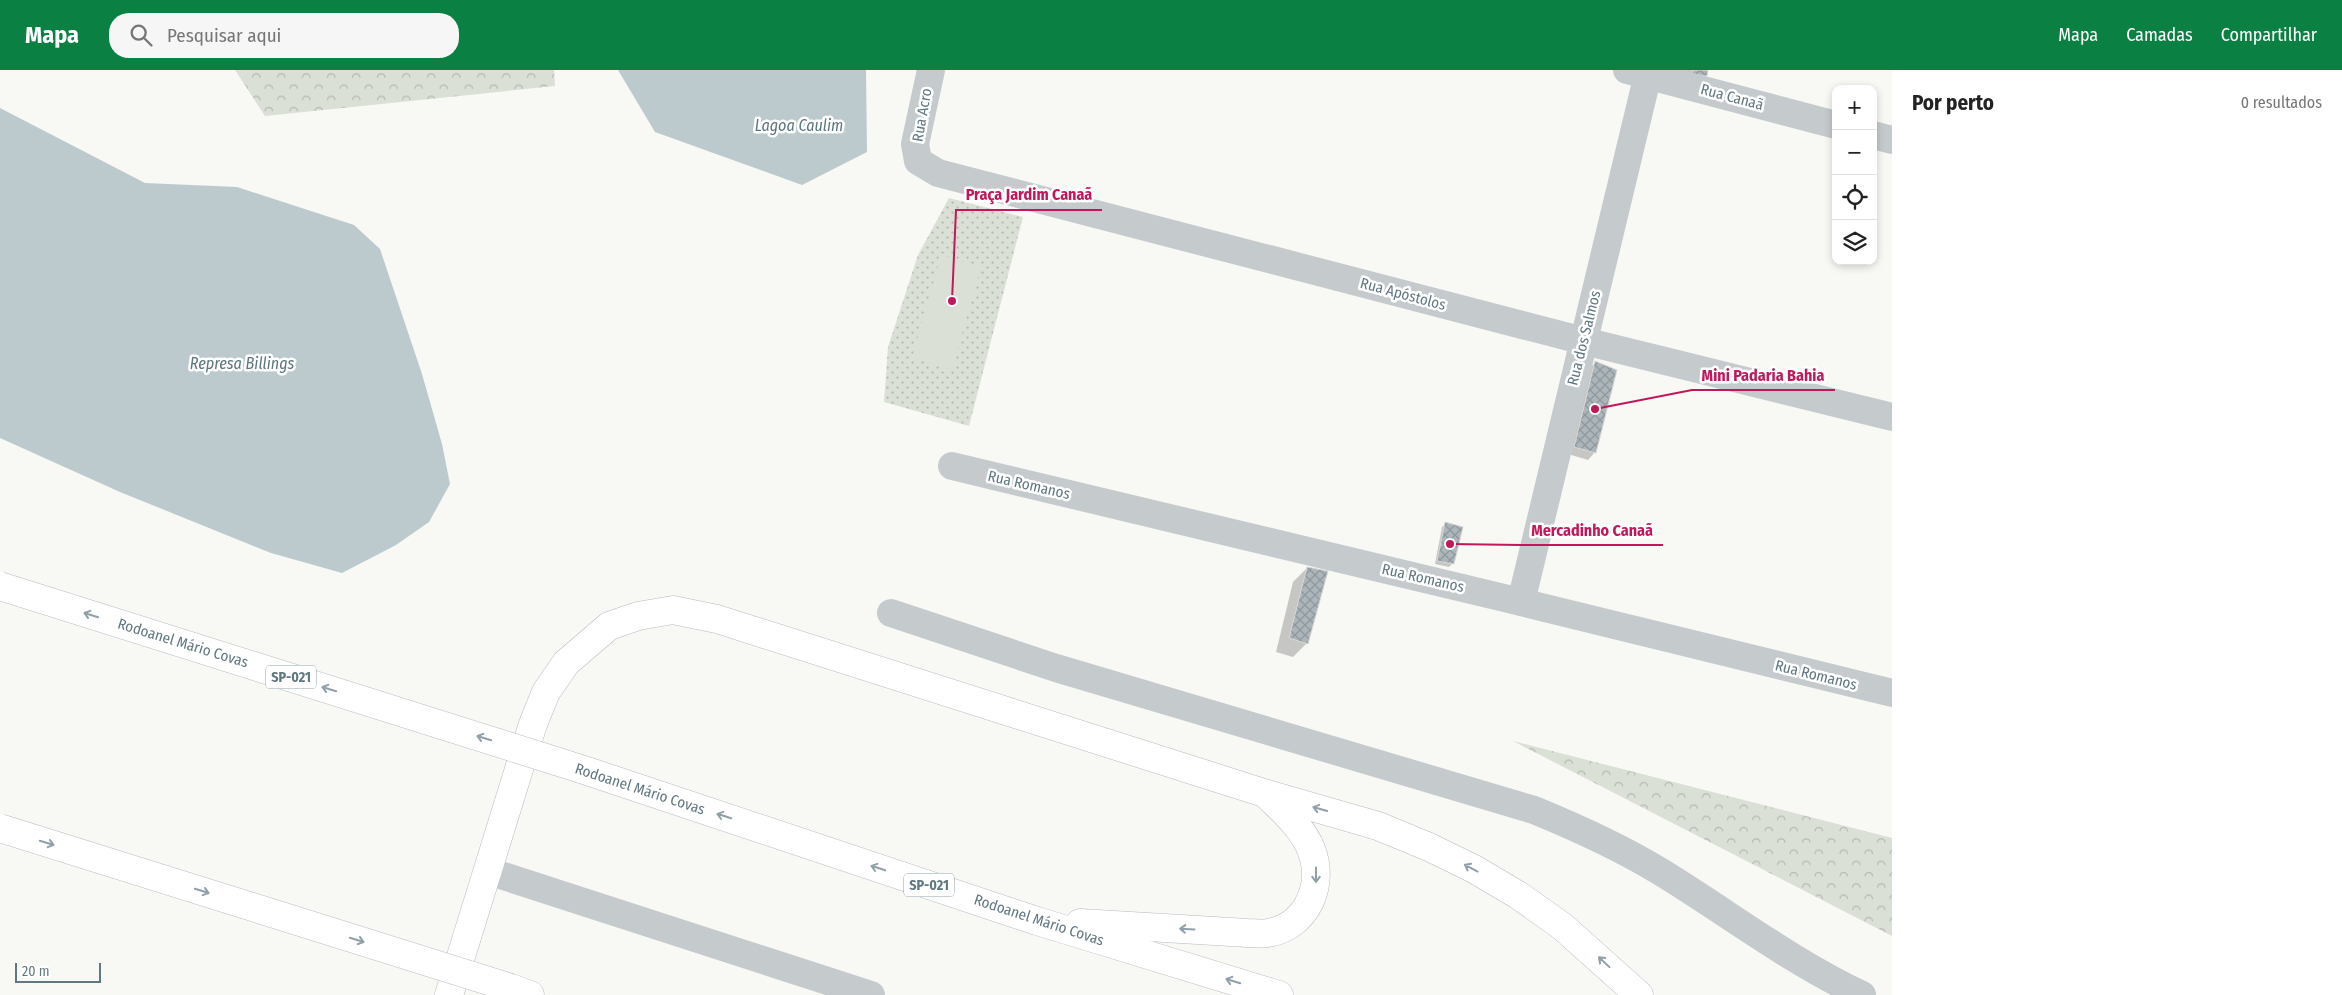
<!DOCTYPE html>
<html lang="pt">
<head>
<meta charset="utf-8">
<style>
	:root { --surface:#fff; --page:#f6f6f6; --text:#222; --muted:#767676; --line:#e0e0e0; --accent:#0b8043 }
	body { margin:0; font-family:"Fira Sans Condensed",sans-serif; background:var(--page); color:var(--text) }
	.controls { position:absolute; right:15px; top:15px; display:grid; overflow:hidden; border-radius:10px; box-shadow:0 2px 8px #0003 }
	.controls button { width:45px; height:45px; display:grid; place-items:center; padding:0; border:0; border-bottom:1px solid var(--line); background:var(--surface); color:var(--text); font:25px sans-serif }
	.scale { position:absolute; left:15px; bottom:12px; width:86px; box-sizing:border-box; padding-left:5px; border:2px solid #617782; border-top:0; font-size:14px; line-height:18px; white-space:nowrap; color:#617782; -webkit-text-stroke:4px #fff; paint-order:stroke }
	.list { margin:0; padding:0; list-style:none }
	h2 { display:flex; justify-content:space-between; align-items:center; height:65px; margin:0; padding:0 20px; font-size:21px }
	h2 small { font-size:16px; font-weight:400; color:var(--muted) }
	.icon { flex:none; width:28px; height:28px; fill:none; stroke:currentColor; stroke-width:2; stroke-linecap:round; stroke-linejoin:round }
	.map { position:relative; flex:none; width:1892px; height:925px; overflow:hidden }
	header { display:flex; align-items:center; gap:30px; box-sizing:border-box; height:70px; padding:0 25px; background:var(--accent); color:#fff }
	header strong { font-size:24px }
	nav { display:flex; gap:28px; margin-inline-start:auto; font-size:18px }
	.search { width:350px; height:45px; background:var(--page); display:flex; align-items:center; gap:12px; box-sizing:border-box; padding:0 18px; border-radius:20px; color:var(--muted); font-size:19px }
	main { display:flex }
	aside { flex:1; background:var(--surface) }
	.map>svg:first-child { display:block }
</style>
</head>
<body>
<header>
<strong>Mapa</strong>
<div class="search"><svg class="icon" aria-label="search" viewBox="0 0 24 24"><circle cx="10" cy="10" r="6"/><path d="M15 15l6 6"/></svg>Pesquisar aqui</div>
<nav><a>Mapa</a><a>Camadas</a><a>Compartilhar</a></nav>
</header>
<main>
<div class="map">
<svg width="1892" height="925" viewBox="0 0 1892 925">
	<defs>
		<pattern id="grass-dots" width="8" height="8" patternUnits="userSpaceOnUse" patternTransform="scale(1.25)"><rect width="8" height="8" fill="#dae0d5"/><path d="M2 2h.1M6 6h.1" fill="none" stroke="#b4bab2" stroke-width="1.8" stroke-linecap="round"/></pattern>
		<pattern id="forest-crowns" width="20" height="18" patternUnits="userSpaceOnUse" patternTransform="scale(1.25)"><rect width="20" height="18" fill="#dae0d5"/><path d="M2 6a3 3 0 1 1 6 0M12 15a3 3 0 1 1 6 0" fill="none" stroke="#b4bab2"/></pattern>
		<pattern id="building-cross-hatch" width="8" height="8" patternUnits="userSpaceOnUse" patternTransform="scale(1.25)"><rect width="8" height="8" fill="#acb6ba"/><path d="M0 0l8 8M0 8l8-8" fill="none" stroke="#8f999d"/></pattern>
	</defs>
	<rect width="100%" height="100%" fill="#f8f8f5"/>
	<!-- grass -->
	<polygon fill="url(#grass-dots)" points="949,128 1023,147 969,356 884,332 888,277 918,185"/>
	<!-- forest -->
	<g fill="url(#forest-crowns)">
		<polygon points="235,0 554,0 555,16 265,46"/>
		<polygon points="1513,671 1892,768 1892,866"/>
	</g>
	<!-- pitch -->
	<polygon fill="#dae0d5" points="941,185 981,197 952,300 912,287"/>
	<!-- water -->
	<g fill="#bccacd">
		<polygon points="618,0 866,0 867,82 802,115 655,62"/>
		<polygon points="0,38 145,113 237,117 354,155 380,179 422,304 442,374 450,414 429,452 396,475 342,503 271,483 120,422 0,368"/>
	</g>
	<!-- shadow -->
	<g fill="#0003">
		<polygon points="1682,0 1707,0 1706,6 1691,20 1679,18"/>
		<polygon points="1595,293 1595,382 1588,390 1568,384 1588,300"/>
		<polygon points="1446,454 1452,494 1449,497 1435,494 1442,457"/>
		<polygon points="1307,498 1307,573 1293,587 1276,582 1293,512"/>
	</g>
	<!-- building -->
	<g fill="url(#building-cross-hatch)" stroke="#d9d9d7">
		<polygon points="1693,0 1708,0 1707,6 1692,4"/>
		<polygon points="1595,291 1617,300 1596,383 1574,377"/>
		<polygon points="1445,452 1463,457 1454,494 1437,491"/>
		<polygon points="1307,497 1328,501 1308,574 1289,568"/>
	</g>
	<g fill="none" stroke-linecap="round" stroke-linejoin="round">
		<!-- highway casing -->
		<g stroke="#b7bcbe" stroke-width="29">
			<g id="highway">
				<polyline points="581,699 1037,851 1279,925"/>
				<path d="M1080,853L1248,863C1255,863 1262,864 1268,863C1308,856 1325,814 1311,779C1302,757 1283,741 1267,725"/>
				<polyline points="511,918 530,925"/>
				<polyline points="449,925 533,654 546,622 566,593 609,556 638,546 673,540 717,549 1264,723 1378,756 1429,777 1474,799 1518,825 1563,857 1639,925"/>
			</g>
		</g>
		<!-- minor -->
		<g stroke="#c5cacd" stroke-width="28">
			<polyline points="931,0 915,74 918,91 938,103 1584,271 1892,347"/>
			<polyline points="1627,0 1836,55"/>
			<polyline points="1873,65 1892,70"/>
			<polyline points="952,396 1521,532 1892,623"/>
			<polyline points="1521,532 1649,0"/>
			<path d="M891,543L1056,598L1534,740C1578,758 1620,777 1661,802C1728,843 1790,891 1862,925"/>
			<polyline points="488,801 871,925"/>
		</g>
		<!-- highway -->
		<use href="#highway" stroke="#fff" stroke-width="28"/>
		<!-- highway-bridge casing -->
		<g stroke="#b7bcbe" stroke-width="29" stroke-linecap="butt">
			<g id="highway-bridge">
				<polyline points="0,516 581,699"/>
				<polyline points="0,758 511,918"/>
			</g>
		</g>
		<!-- highway-bridge -->
		<use href="#highway-bridge" stroke="#fff" stroke-width="28"/>
	</g>
	<!-- one-way arrows -->
	<defs><path id="oneway-shaft" d="M-6 0H5M1.5-3L5.5 0L1.5 3" fill="none" stroke-width="1.6" stroke-linecap="round" stroke-linejoin="round" transform="scale(1.25)"/></defs>
	<g stroke="#90a0a8">
		<use href="#oneway-shaft" transform="translate(91 545) rotate(-163)"/>
		<use href="#oneway-shaft" transform="translate(329 619) rotate(-163)"/>
		<use href="#oneway-shaft" transform="translate(484 668) rotate(-163)"/>
		<use href="#oneway-shaft" transform="translate(1320 739) rotate(-164)"/>
		<use href="#oneway-shaft" transform="translate(724 746) rotate(-162)"/>
		<use href="#oneway-shaft" transform="translate(47 773) rotate(17)"/>
		<use href="#oneway-shaft" transform="translate(878 798) rotate(-162)"/>
		<use href="#oneway-shaft" transform="translate(1471 798) rotate(-152)"/>
		<use href="#oneway-shaft" transform="translate(1316 805) rotate(90)"/>
		<use href="#oneway-shaft" transform="translate(202 821) rotate(17)"/>
		<use href="#oneway-shaft" transform="translate(1187 859) rotate(-177)"/>
		<use href="#oneway-shaft" transform="translate(357 870) rotate(17)"/>
		<use href="#oneway-shaft" transform="translate(1604 892) rotate(-137)"/>
		<use href="#oneway-shaft" transform="translate(1233 911) rotate(-163)"/>
	</g>
	<g text-anchor="middle" stroke-width="5" stroke-linejoin="round" paint-order="stroke">
		<!-- shield labels -->
		<g fill="#fff" stroke="#90a0a8" stroke-width="1">
			<rect x="266" y="595.5" width="50" height="23" rx="4"/>
			<rect x="904" y="803.5" width="50" height="23" rx="4"/>
		</g>
		<g font-size="14" font-weight="bold" fill="#617782">
			<text x="291" y="612">SP-021</text>
			<text x="929" y="820">SP-021</text>
		</g>
		<!-- street labels -->
		<g font-size="15" fill="#617782" stroke="#fff">
			<text transform="translate(1732 27) rotate(15)" y="5">Rua Canaã</text>
			<text transform="translate(922 45) rotate(-80)" y="5">Rua Acro</text>
			<text transform="translate(1403 224) rotate(15)" y="5">Rua Apóstolos</text>
			<text transform="translate(1584 268) rotate(-76)" y="5">Rua dos Salmos</text>
			<text transform="translate(1029 415) rotate(13)" y="5">Rua Romanos</text>
			<text transform="translate(1423 508) rotate(13)" y="5">Rua Romanos</text>
			<text transform="translate(183 573) rotate(17)" y="5">Rodoanel Mário Covas</text>
			<text transform="translate(1816 605) rotate(14)" y="5">Rua Romanos</text>
			<text transform="translate(640 719) rotate(18)" y="5">Rodoanel Mário Covas</text>
			<text transform="translate(1039 850) rotate(18)" y="5">Rodoanel Mário Covas</text>
		</g>
		<!-- water labels -->
		<g font-size="16" font-style="italic" fill="#5c767c" stroke="#fff">
			<text x="799" y="61">Lagoa Caulim</text>
			<text x="242" y="299">Represa Billings</text>
		</g>
	</g>
	<!-- callouts -->
	<path fill="none" stroke="#c2185b" stroke-width="2" d="M952 231L956 140H1102M1595 339L1692 320H1835M1450 474L1521 475H1663"/>
	<g fill="#c2185b" stroke="#fff" stroke-width="2">
		<circle cx="952" cy="231" r="5"/>
		<circle cx="1595" cy="339" r="5"/>
		<circle cx="1450" cy="474" r="5"/>
	</g>
	<g font-size="16" text-anchor="middle" font-weight="bold" fill="#c2185b" stroke="#fff" stroke-width="5" stroke-linejoin="round" paint-order="stroke">
		<text x="1029" y="130">Praça Jardim Canaã</text>
		<text x="1763" y="311">Mini Padaria Bahia</text>
		<text x="1592" y="466">Mercadinho Canaã</text>
	</g>
</svg>
<div class="controls">
<button>+</button>
<button>−</button>
<button><svg class="icon" aria-label="locate" viewBox="0 0 24 24"><circle cx="12" cy="12" r="6"/><path d="M12 2v4M12 18v4M2 12h4M18 12h4"/></svg></button>
<button><svg class="icon" aria-label="layers" viewBox="0 0 24 24"><path d="M12 4l9 5-9 5-9-5zM3 14l9 5 9-5"/></svg></button>
</div>
<div class="scale">20 m</div>
</div>
<aside>
<h2>Por perto<small>0 resultados</small></h2>
<ul class="list">
</ul>
</aside>
</main>
</body>
</html>
